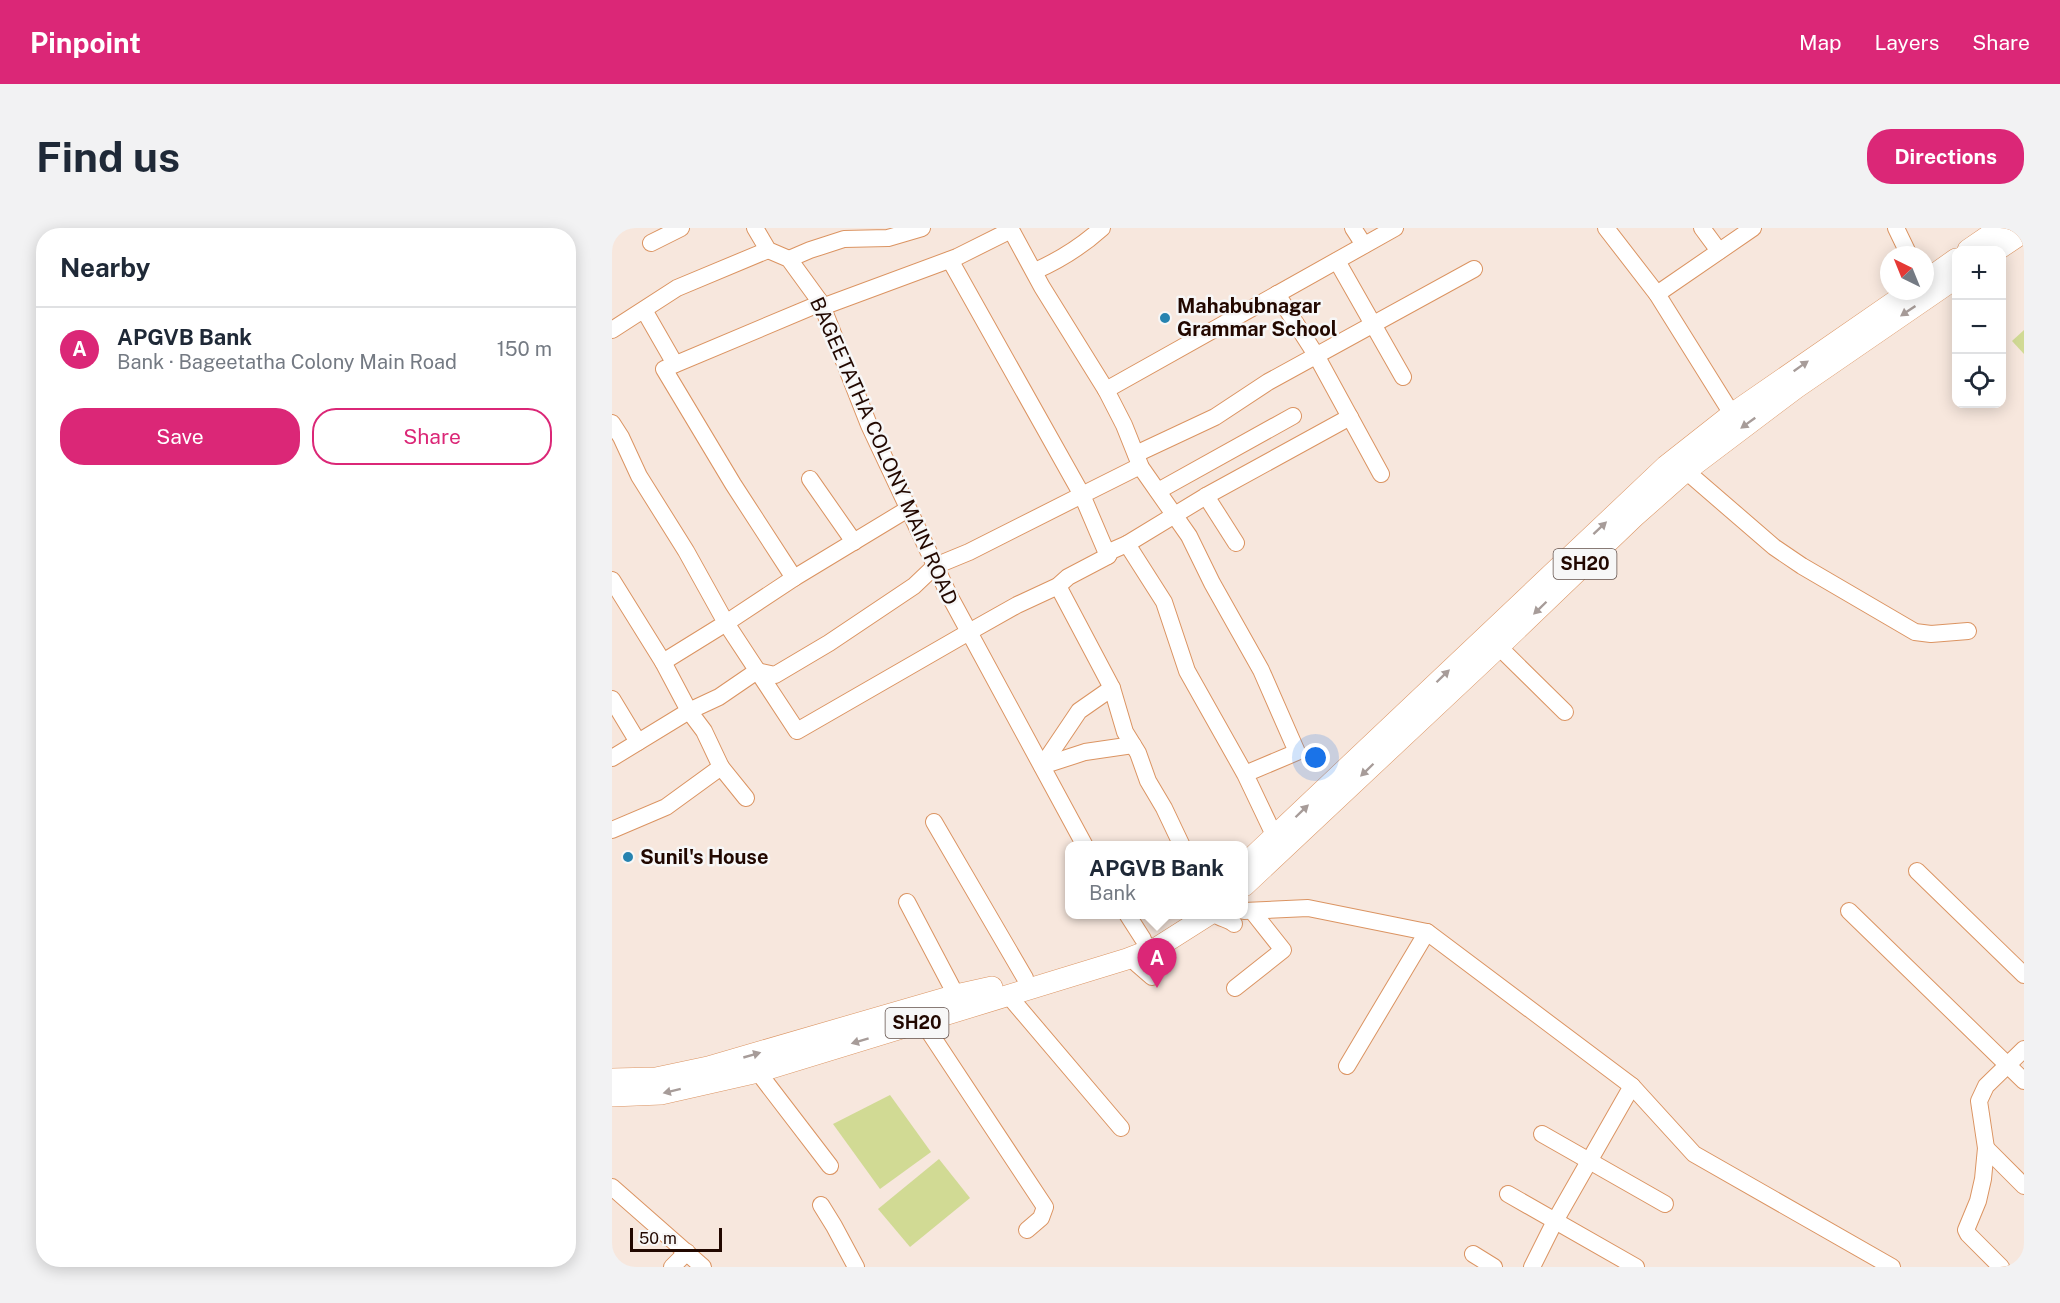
<!DOCTYPE html>
<html lang="en">
<head>
<meta charset="utf-8">
<style>
	:root { --surface:#fff; --page:#f2f2f3; --text:#1f2937; --muted:#747a83; --line:#e0e1e3; --accent:#db2777 }
	body { margin:0; font-family:"Public Sans",sans-serif; background:var(--page); color:var(--text) }
	.controls { position:absolute; right:18px; top:18px; display:grid; overflow:hidden; border-radius:12px; box-shadow:0 3px 15px #0003 }
	.controls button { width:54px; height:54px; display:grid; place-items:center; padding:0; border:0; border-bottom:2px solid var(--line); background:var(--surface); color:var(--text); font:30px sans-serif }
	.compass { position:absolute; left:1268px; top:18px; width:54px; height:54px; border-radius:50%; background:var(--surface); box-shadow:0 3px 15px #0003; rotate:317deg }
	.scale { position:absolute; left:18px; bottom:15px; width:92px; box-sizing:border-box; padding-left:6px; border:3px solid #220800; border-top:0; font-size:16px; line-height:21px; white-space:nowrap; color:#220800; -webkit-text-stroke:4px #f7f7f7; paint-order:stroke }
	.you { position:absolute; left:704px; top:530px; width:21px; height:21px; margin:-15px; border:4px solid #fff; border-radius:50%; background:#1a73e8; box-shadow:0 0 0 9px #1a73e833 }
	.badge { display:grid; place-items:center; width:39px; height:39px; border-radius:50%; background:var(--accent); color:#fff; font-size:20px; font-weight:700 }
	.pin { position:absolute; translate:-50% -50px; filter:drop-shadow(0 2px 3px #0008) }
	.pin::after { content:''; position:absolute; top:32px; width:21px; height:18px; background:inherit; clip-path:polygon(0 0,100% 0,50% 100%) }
	.popup { position:absolute; left:453px; top:613px; width:183px; height:78px; box-sizing:border-box; display:grid; place-content:center; border-radius:12px; background:var(--surface); filter:drop-shadow(0 2px 4px #0005); font-size:20px; white-space:nowrap; color:var(--muted) }
	.popup b { font-size:22px; color:var(--text) }
	.popup::after { content:''; position:absolute; left:50%; top:100%; margin-left:-12px; border:12px solid transparent; border-top-color:var(--surface) }
	.list { margin:0; padding:0; list-style:none }
	h2 { display:flex; justify-content:space-between; align-items:center; height:78px; margin:0; padding:0 24px; font-size:26px }
	h2 small { font-size:20px; font-weight:400; color:var(--muted) }
	.list li { display:grid; grid-template-columns:39px 1fr auto; gap:18px; align-items:center; box-sizing:border-box; height:84px; padding:0 24px; border-top:2px solid var(--line) }
	.list b { display:block; font-size:22px; white-space:nowrap }
	.list p { margin:0; font-size:20px; white-space:nowrap; color:var(--muted) }
	.list em { font-size:20px; font-style:normal; color:var(--muted) }
	.actions { display:flex; gap:12px; padding:18px 24px }
	.actions a { flex:1; padding:14px 0; border:2px solid var(--accent); border-radius:24px; text-align:center; font-size:21px; color:var(--accent) }
	.actions .main { background:var(--accent); color:#fff }
	.icon { flex:none; width:33px; height:33px; fill:none; stroke:currentColor; stroke-width:2; stroke-linecap:round; stroke-linejoin:round }
	.map { position:relative; flex:none; width:1412px; height:1039px; overflow:hidden; border-radius:24px }
	header { display:flex; align-items:center; gap:36px; box-sizing:border-box; height:84px; padding:0 30px; background:var(--accent); color:#fff }
	header strong { font-size:28px }
	nav { display:flex; gap:33px; margin-inline-start:auto; font-size:21px }
	.intro { display:flex; align-items:center; justify-content:space-between; box-sizing:border-box; height:144px; padding:0 36px }
	h1 { margin:0; font-size:42px }
	.button { padding:15px 27px; border-radius:24px; background:var(--accent); color:#fff; font-size:21px; font-weight:700 }
	main { display:flex; gap:36px; padding:0 36px }
	aside { flex:1; background:var(--surface); border-radius:24px; box-shadow:0 3px 15px #0003 }
	.map>svg:first-child { display:block }
</style>
</head>
<body>
<header>
<strong>Pinpoint</strong>
<nav><a>Map</a><a>Layers</a><a>Share</a></nav>
</header>
<div class="intro"><h1>Find us</h1><a class="button">Directions</a></div>
<main>
<aside>
<h2>Nearby<small></small></h2>
<ul class="list">
<li><span class="badge">A</span><div><b>APGVB Bank</b><p>Bank · Bageetatha Colony Main Road</p></div><em>150 m</em></li>
</ul>
<div class="actions"><a class="main">Save</a><a>Share</a></div>
</aside>
<div class="map">
<svg width="1412" height="1039" viewBox="0 0 1412 1039">
	<rect width="100%" height="100%" fill="#f7e7dd"/>
	<!-- green -->
	<g fill="#d1da94">
		<polygon points="1412,102 1412,126 1400,113"/>
		<polygon points="278,867 319,924 268,961 221,896"/>
		<polygon points="327,931 358,970 298,1019 266,981"/>
	</g>
	<g fill="none" stroke-linecap="round" stroke-linejoin="round">
		<!-- minor casing -->
		<g stroke="#db9462" stroke-width="18">
			<g id="minor">
				<polyline points="143,0 156,22 177,31 209,75 257,197 337,367 473,618"/>
				<polyline points="398,0 430,59 494,162 512,197 528,237"/>
				<polyline points="741,0 752,17"/>
				<polyline points="994,0 1045,66 1120,186"/>
				<polyline points="1090,0 1107,23"/>
				<polyline points="1284,0 1297,27"/>
				<polyline points="39,15 69,0"/>
				<polyline points="177,31 198,22 232,11 276,10 310,0"/>
				<polyline points="725,33 791,149"/>
				<path d="M423,43C448,32 470,18 490,0"/>
				<polyline points="665,66 704,127 769,246"/>
				<polyline points="1045,66 1141,0"/>
				<polyline points="209,75 52,141 121,256 182,350 114,395 185,503 357,404 405,377 446,358 456,349 496,328"/>
				<polyline points="210,79 345,29 399,2"/>
				<polyline points="32,82 63,136"/>
				<polyline points="0,102 65,60 156,22"/>
				<polyline points="494,162 783,0"/>
				<polyline points="0,195 9,209 27,248 74,323 114,395 51,434"/>
				<polyline points="524,226 603,189 656,154 862,41"/>
				<polyline points="1074,243 1162,319 1190,338 1303,404 1319,406 1356,403"/>
				<polyline points="198,251 242,314"/>
				<polyline points="546,263 681,188"/>
				<polyline points="594,268 624,315"/>
				<polyline points="515,316 594,268 738,189"/>
				<polyline points="182,350 296,281"/>
				<polyline points="0,352 51,434 77,483 0,530"/>
				<polyline points="446,358 500,460"/>
				<polyline points="887,419 953,484"/>
				<polyline points="0,471 26,514"/>
				<polyline points="430,538 467,483 500,460 513,504 526,525 536,553 552,580 570,618"/>
				<polyline points="430,538 473,524 521,517"/>
				<polyline points="109,539 92,503 77,483 107,469 145,443 163,447 217,415 302,358 323,338 357,324 470,267 338,32"/>
				<polyline points="633,546 575,443 552,374 515,316 499,323 496,328 470,267 528,238 577,308 600,355 649,442 685,524 633,546 663,609"/>
				<polyline points="322,594 413,750"/>
				<polyline points="0,602 54,579 109,539 134,570"/>
				<polyline points="1305,643 1412,747"/>
				<polyline points="295,674 344,767"/>
				<polyline points="632,683 696,680 815,704 1020,858 1082,926 1280,1039"/>
				<polyline points="1237,683 1412,853"/>
				<polyline points="515,686 531,711"/>
				<path d="M603,686C609,691 617,691 622,696"/>
				<polyline points="521,728 525,736 540,749"/>
				<polyline points="623,760 671,722 640,683"/>
				<polyline points="396,767 509,900"/>
				<polyline points="310,793 433,979 429,990 415,1002"/>
				<polyline points="735,838 815,704"/>
				<polyline points="146,844 218,938"/>
				<polyline points="930,906 1053,976"/>
				<polyline points="1374,920 1412,958"/>
				<polyline points="0,959 91,1039"/>
				<polyline points="896,966 1024,1039"/>
				<polyline points="209,977 222,998 244,1039"/>
				<polyline points="861,1026 882,1039"/>
				<polyline points="60,1039 75,1024"/>
				<polyline points="920,1039 943,993 1020,858"/>
				<polyline points="1389,1039 1356,1006 1354,1002 1366,973 1371,951 1374,920 1367,873 1374,858 1412,821"/>
			</g>
		</g>
		<!-- major casing -->
		<g stroke="#db9462" stroke-width="22">
			<g id="major">
				<polyline points="1356,22 1388,0"/>
				<polyline points="1385,22 1412,4"/>
				<polyline points="1313,53 1344,31"/>
				<polyline points="632,637 1054,238 1120,186 1298,63"/>
				<polyline points="632,658 875,430 1022,289 1074,243 1184,160 1344,50"/>
				<polyline points="0,851 44,850 96,839 344,767 380,759"/>
				<polyline points="0,868 49,866 146,844 515,731 546,719 598,686"/>
			</g>
		</g>
		<!-- minor -->
		<use href="#minor" stroke="#fff" stroke-width="16"/>
		<!-- major -->
		<use href="#major" stroke="#fff" stroke-width="21"/>
	</g>
	<!-- one-way arrows -->
	<defs><path id="oneway-solid" d="M-6-.8H1V-3.2L6.5 0L1 3.2V.8H-6Z" transform="scale(1.5)"/></defs>
	<g fill="#a79c99">
		<use href="#oneway-solid" transform="translate(1296 83) rotate(146)"/>
		<use href="#oneway-solid" transform="translate(1189 138) rotate(-35)"/>
		<use href="#oneway-solid" transform="translate(1136 195) rotate(144)"/>
		<use href="#oneway-solid" transform="translate(988 300) rotate(-43)"/>
		<use href="#oneway-solid" transform="translate(928 380) rotate(136)"/>
		<use href="#oneway-solid" transform="translate(831 448) rotate(-44)"/>
		<use href="#oneway-solid" transform="translate(755 542) rotate(136)"/>
		<use href="#oneway-solid" transform="translate(690 583) rotate(-44)"/>
		<use href="#oneway-solid" transform="translate(248 813) rotate(163)"/>
		<use href="#oneway-solid" transform="translate(140 827) rotate(-16)"/>
		<use href="#oneway-solid" transform="translate(60 863) rotate(166)"/>
	</g>
	<!-- markers -->
	<g fill="#2683b0" stroke="#f7f7f7" stroke-width="2">
		<circle cx="553" cy="90" r="6"/>
		<circle cx="16" cy="629" r="6"/>
	</g>
	<g text-anchor="middle" stroke-width="5" stroke-linejoin="round" paint-order="stroke">
		<!-- shield labels -->
		<g fill="#f7f7f7" stroke="#62504a" stroke-width="1.5">
			<rect x="941.5" y="321" width="63" height="30" rx="4.5"/>
			<rect x="273.5" y="780" width="63" height="30" rx="4.5"/>
		</g>
		<g font-size="18" font-weight="bold" fill="#220800">
			<text x="973" y="342">SH20</text>
			<text x="305" y="801">SH20</text>
		</g>
		<!-- poi labels -->
		<g font-size="20" font-weight="bold" fill="#220800" stroke="#f7f7f7" text-anchor="start">
			<text x="565" y="85">Mahabubnagar<tspan x="565" dy="23">Grammar School</tspan></text>
			<text x="28" y="636">Sunil's House</text>
		</g>
		<!-- street labels -->
		<g font-size="20" fill="#220800" stroke="#f7f7f7">
			<text transform="translate(272 223) rotate(66)" y="7">BAGEETATHA COLONY MAIN ROAD</text>
		</g>
	</g>
</svg>
<div class="controls">
<button>+</button>
<button>−</button>
<button><svg class="icon" aria-label="locate" viewBox="0 0 24 24"><circle cx="12" cy="12" r="6"/><path d="M12 2v4M12 18v4M2 12h4M18 12h4"/></svg></button>
</div>
<svg class="compass" viewBox="-18 -18 36 36"><path d="M0-13l5 13h-10z" fill="#e53935"/><path d="M0 13l5-13h-10z" fill="#747a83"/></svg>
<div class="scale">50 m</div>
<div class="you"></div>
<div class="pin badge" style="left:545px;top:760px">A</div>
<div class="popup"><b>APGVB Bank</b>Bank</div>
</div>
</main>
</body>
</html>
